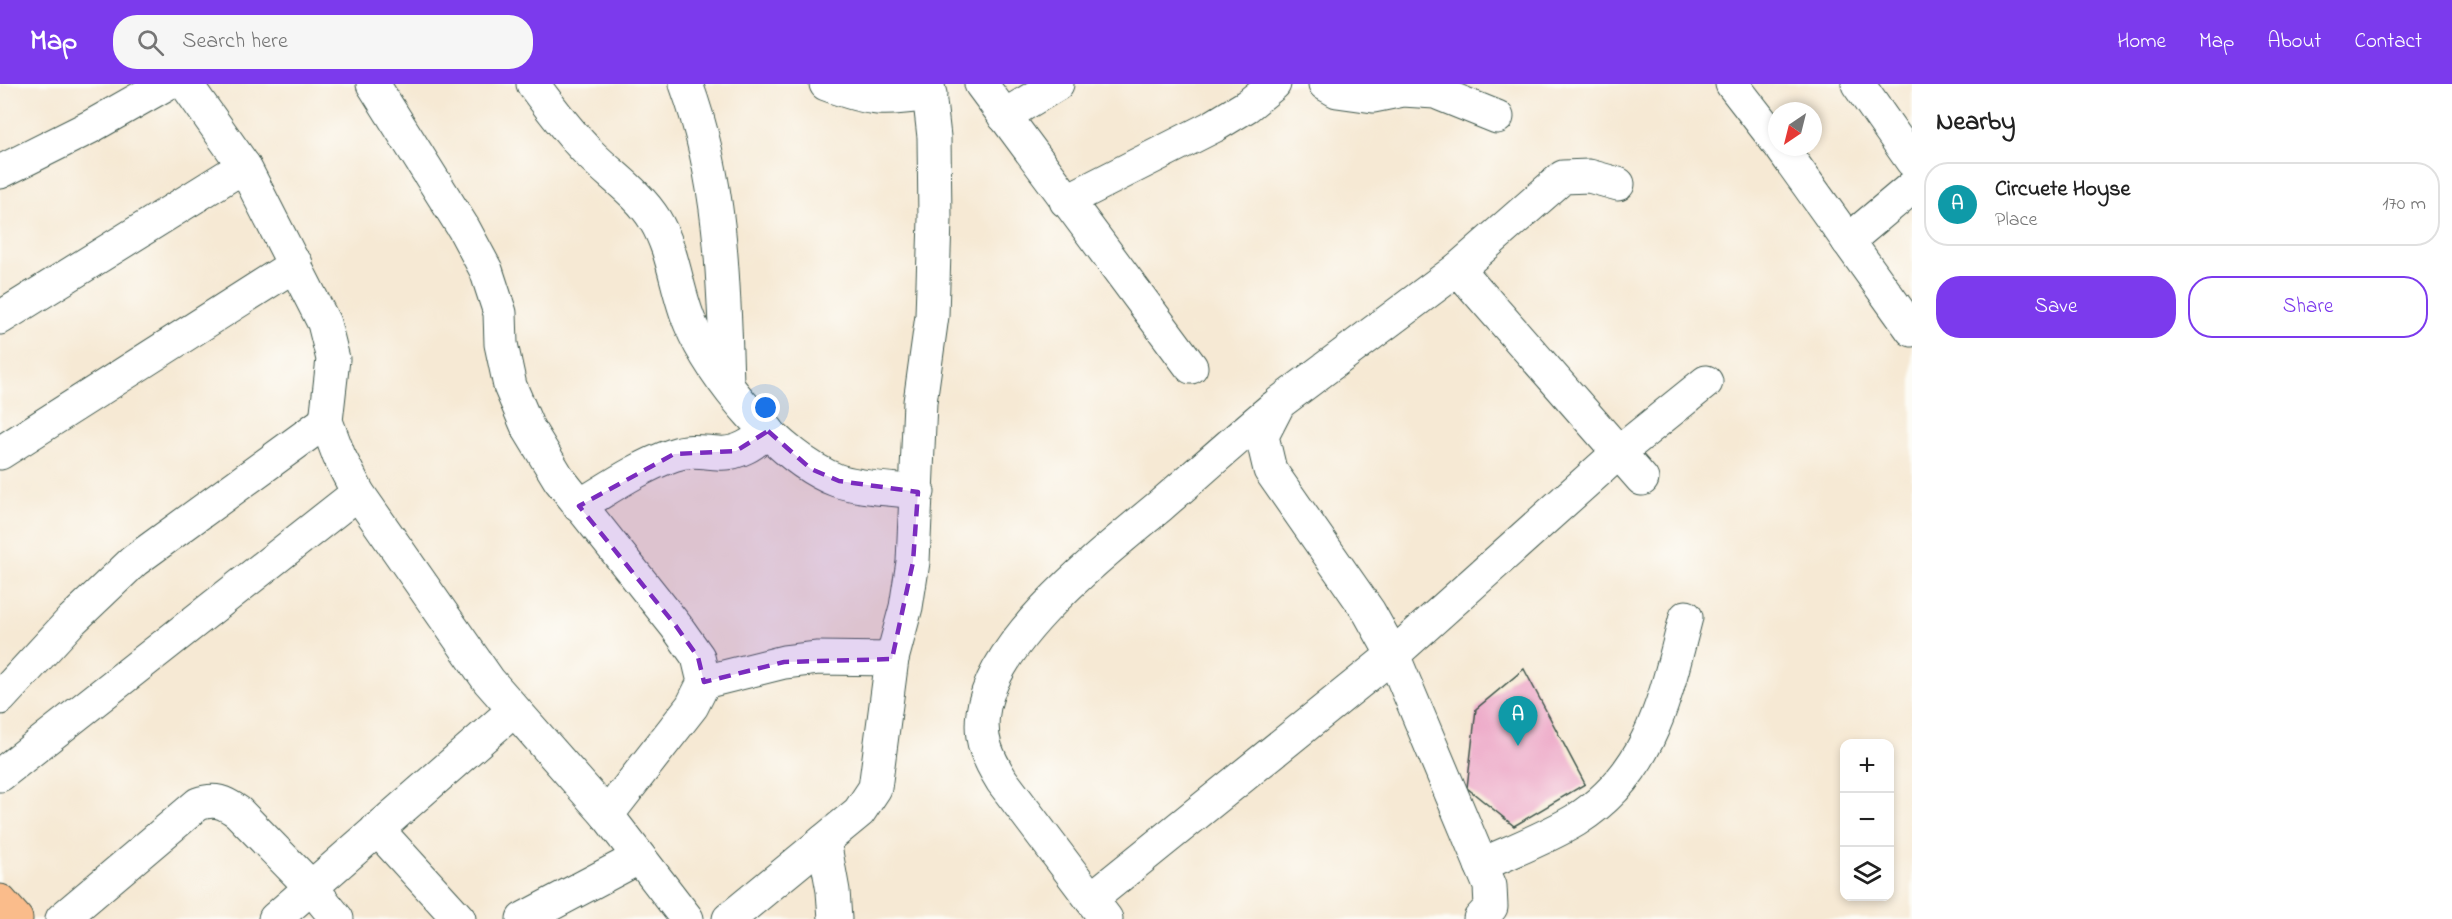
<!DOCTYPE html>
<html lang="en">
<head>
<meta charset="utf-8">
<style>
	:root { --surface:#fff; --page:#f6f6f6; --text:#222; --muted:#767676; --line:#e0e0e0; --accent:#7c3aed }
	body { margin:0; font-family:"Indie Flower",sans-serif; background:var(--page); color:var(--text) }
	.controls { position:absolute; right:18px; bottom:18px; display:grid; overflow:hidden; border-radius:12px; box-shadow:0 3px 9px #0003 }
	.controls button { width:54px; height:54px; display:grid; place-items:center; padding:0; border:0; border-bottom:2px solid var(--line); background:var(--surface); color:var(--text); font:30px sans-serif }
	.compass { position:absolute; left:1768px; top:18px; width:54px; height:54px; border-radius:50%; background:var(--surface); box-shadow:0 3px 9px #0003; rotate:215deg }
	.you { position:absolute; left:766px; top:324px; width:21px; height:21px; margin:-15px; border:4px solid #fff; border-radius:50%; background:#1a73e8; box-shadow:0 0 0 9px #1a73e833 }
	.badge { display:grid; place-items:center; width:39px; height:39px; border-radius:50%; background:var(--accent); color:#fff; font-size:20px; font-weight:700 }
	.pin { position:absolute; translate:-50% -50px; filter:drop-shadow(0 2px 3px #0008) }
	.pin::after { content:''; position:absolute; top:32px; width:21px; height:18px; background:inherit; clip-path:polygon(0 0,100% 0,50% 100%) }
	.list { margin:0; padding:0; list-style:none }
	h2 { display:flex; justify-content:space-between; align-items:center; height:78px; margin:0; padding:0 24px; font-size:26px }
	h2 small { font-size:20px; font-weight:400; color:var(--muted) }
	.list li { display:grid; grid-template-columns:39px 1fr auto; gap:18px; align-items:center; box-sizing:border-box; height:84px; margin:0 12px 12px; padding:0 12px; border:2px solid var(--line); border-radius:24px }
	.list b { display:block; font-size:22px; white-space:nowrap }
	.list p { margin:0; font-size:20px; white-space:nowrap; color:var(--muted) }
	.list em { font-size:20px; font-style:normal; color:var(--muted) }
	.actions { display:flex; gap:12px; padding:18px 24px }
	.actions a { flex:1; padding:14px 0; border:2px solid var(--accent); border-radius:24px; text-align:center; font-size:21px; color:var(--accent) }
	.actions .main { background:var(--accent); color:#fff }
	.icon { flex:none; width:33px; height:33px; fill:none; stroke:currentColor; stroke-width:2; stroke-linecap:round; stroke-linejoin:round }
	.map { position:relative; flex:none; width:1912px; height:835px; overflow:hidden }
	header { display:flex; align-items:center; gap:36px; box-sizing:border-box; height:84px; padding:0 30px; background:var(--accent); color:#fff }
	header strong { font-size:28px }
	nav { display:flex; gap:33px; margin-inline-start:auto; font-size:21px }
	.search { width:420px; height:54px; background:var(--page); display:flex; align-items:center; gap:15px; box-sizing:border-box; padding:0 21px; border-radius:24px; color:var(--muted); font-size:22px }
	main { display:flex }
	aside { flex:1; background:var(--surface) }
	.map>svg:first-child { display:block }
</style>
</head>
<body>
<header>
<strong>Map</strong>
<div class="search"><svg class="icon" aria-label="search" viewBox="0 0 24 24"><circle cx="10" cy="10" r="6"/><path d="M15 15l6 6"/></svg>Search here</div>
<nav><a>Home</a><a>Map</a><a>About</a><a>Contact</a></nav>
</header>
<main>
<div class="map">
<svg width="1912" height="835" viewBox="0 0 1912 835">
	<rect width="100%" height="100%" fill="#fdfcf7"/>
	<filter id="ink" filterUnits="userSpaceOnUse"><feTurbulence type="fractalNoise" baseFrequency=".0167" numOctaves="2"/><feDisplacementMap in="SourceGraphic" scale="12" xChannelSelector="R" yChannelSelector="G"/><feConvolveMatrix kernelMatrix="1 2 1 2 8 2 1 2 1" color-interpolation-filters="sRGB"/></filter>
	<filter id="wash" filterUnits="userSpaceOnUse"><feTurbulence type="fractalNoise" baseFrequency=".008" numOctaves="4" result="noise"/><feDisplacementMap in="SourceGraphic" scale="24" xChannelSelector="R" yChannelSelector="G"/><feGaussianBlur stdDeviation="1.35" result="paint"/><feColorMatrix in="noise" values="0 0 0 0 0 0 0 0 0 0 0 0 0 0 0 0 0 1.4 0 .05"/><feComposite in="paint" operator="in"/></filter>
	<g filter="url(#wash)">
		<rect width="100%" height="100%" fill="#f6e9d4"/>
		<g id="blocks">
			<!-- building -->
			<polygon fill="#eeadca" points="1524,585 1585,700 1514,742 1467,704 1476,625"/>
		</g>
	</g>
	<g filter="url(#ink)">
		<use href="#blocks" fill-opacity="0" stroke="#3f574c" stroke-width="1.5"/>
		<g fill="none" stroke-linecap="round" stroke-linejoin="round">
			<!-- minor casing -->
			<g stroke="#3f574c" stroke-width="35">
				<g id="minor">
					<polyline points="186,0 244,82 324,239 333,275 326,337 339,372 358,409 489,597 607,731 687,835"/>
					<polyline points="373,0 464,145 486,186 500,229 501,260 510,302 528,344 559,395 676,542 698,573 704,598 692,622 607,731"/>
					<path d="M533,0C551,25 569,49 591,71C612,92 639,110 655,136C674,167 676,206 690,239C712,294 781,375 836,396C857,404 895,405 918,408"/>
					<path d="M686,0C722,97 724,199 727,300"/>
					<path d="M826,0C871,17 884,17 930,10"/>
					<polyline points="981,0 1191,283"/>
					<polyline points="1325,0 1337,7 1373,12 1403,6 1435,8 1497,33"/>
					<polyline points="1732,0 1777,58"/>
					<polyline points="1858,0 1912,77"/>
					<polyline points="1004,32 1057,0"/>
					<polyline points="1781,63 1912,246"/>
					<polyline points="0,88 90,43 166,0"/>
					<polyline points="1066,117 1214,42 1247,22 1274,0"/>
					<polyline points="1848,157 1912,103"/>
					<polyline points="1458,185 1642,395"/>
					<polyline points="0,234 244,82"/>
					<polyline points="0,369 296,180"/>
					<path d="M579,422C609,404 639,383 673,371C689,365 702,368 718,369C738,371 754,359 768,347"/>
					<polyline points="704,598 784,578 818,574 892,575"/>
					<polyline points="0,614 71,537 134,477 326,337"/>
					<polyline points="0,691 358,409"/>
					<polyline points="377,745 459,835"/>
					<polyline points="824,757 833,807 835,835"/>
					<path d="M1481,781C1512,767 1546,754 1576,736C1652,688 1665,613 1686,533"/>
					<polyline points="1091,815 1393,571 1618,369 1706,298"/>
					<path d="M62,835L198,720C215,714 224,718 238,728L311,803L337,835"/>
					<polyline points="275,835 513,627"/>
					<polyline points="523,835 638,774"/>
					<polyline points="729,835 859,728 875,704 892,575 906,523 913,478 920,318 932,232 935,135 934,53 928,0"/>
					<path d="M1106,835L1002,697C988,674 979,656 983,629C992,555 1105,468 1160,422C1198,389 1235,356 1273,324"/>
					<polyline points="1480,835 1491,823 1490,802 1393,571 1369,528 1270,386 1262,352 1279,319 1458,185 1563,93 1589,92 1618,100"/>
				</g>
			</g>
			<!-- major casing -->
			<g stroke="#3f574c" stroke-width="35">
				<polyline id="major" points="0,817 16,835"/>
			</g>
			<!-- minor -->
			<use href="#minor" stroke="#fff" stroke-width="33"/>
			<!-- major -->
			<use href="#major" stroke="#fabc8b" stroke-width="33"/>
		</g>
	</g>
	<!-- marked area -->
	<path fill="#7b2cbf" fill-opacity="0.2" stroke="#7b2cbf" stroke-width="4.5" stroke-dasharray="12 8" stroke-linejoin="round" d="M768,347L811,385L839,397L918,408L913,478L892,575L784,578L704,598L698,573L676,542L579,422L674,370L736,367Z"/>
</svg>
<div class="controls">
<button>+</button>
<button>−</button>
<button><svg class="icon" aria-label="layers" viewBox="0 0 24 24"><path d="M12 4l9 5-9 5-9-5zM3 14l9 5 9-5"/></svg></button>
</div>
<svg class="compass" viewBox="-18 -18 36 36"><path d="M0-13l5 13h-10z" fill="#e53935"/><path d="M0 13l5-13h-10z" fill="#767676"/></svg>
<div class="you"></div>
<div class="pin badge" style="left:1518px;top:662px;background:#0f9aa8">A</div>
</div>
<aside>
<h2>Nearby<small></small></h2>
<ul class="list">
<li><span class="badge" style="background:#0f9aa8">A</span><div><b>Circuete Hoyse</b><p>Place</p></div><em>170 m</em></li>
</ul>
<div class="actions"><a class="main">Save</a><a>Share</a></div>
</aside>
</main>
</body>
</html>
